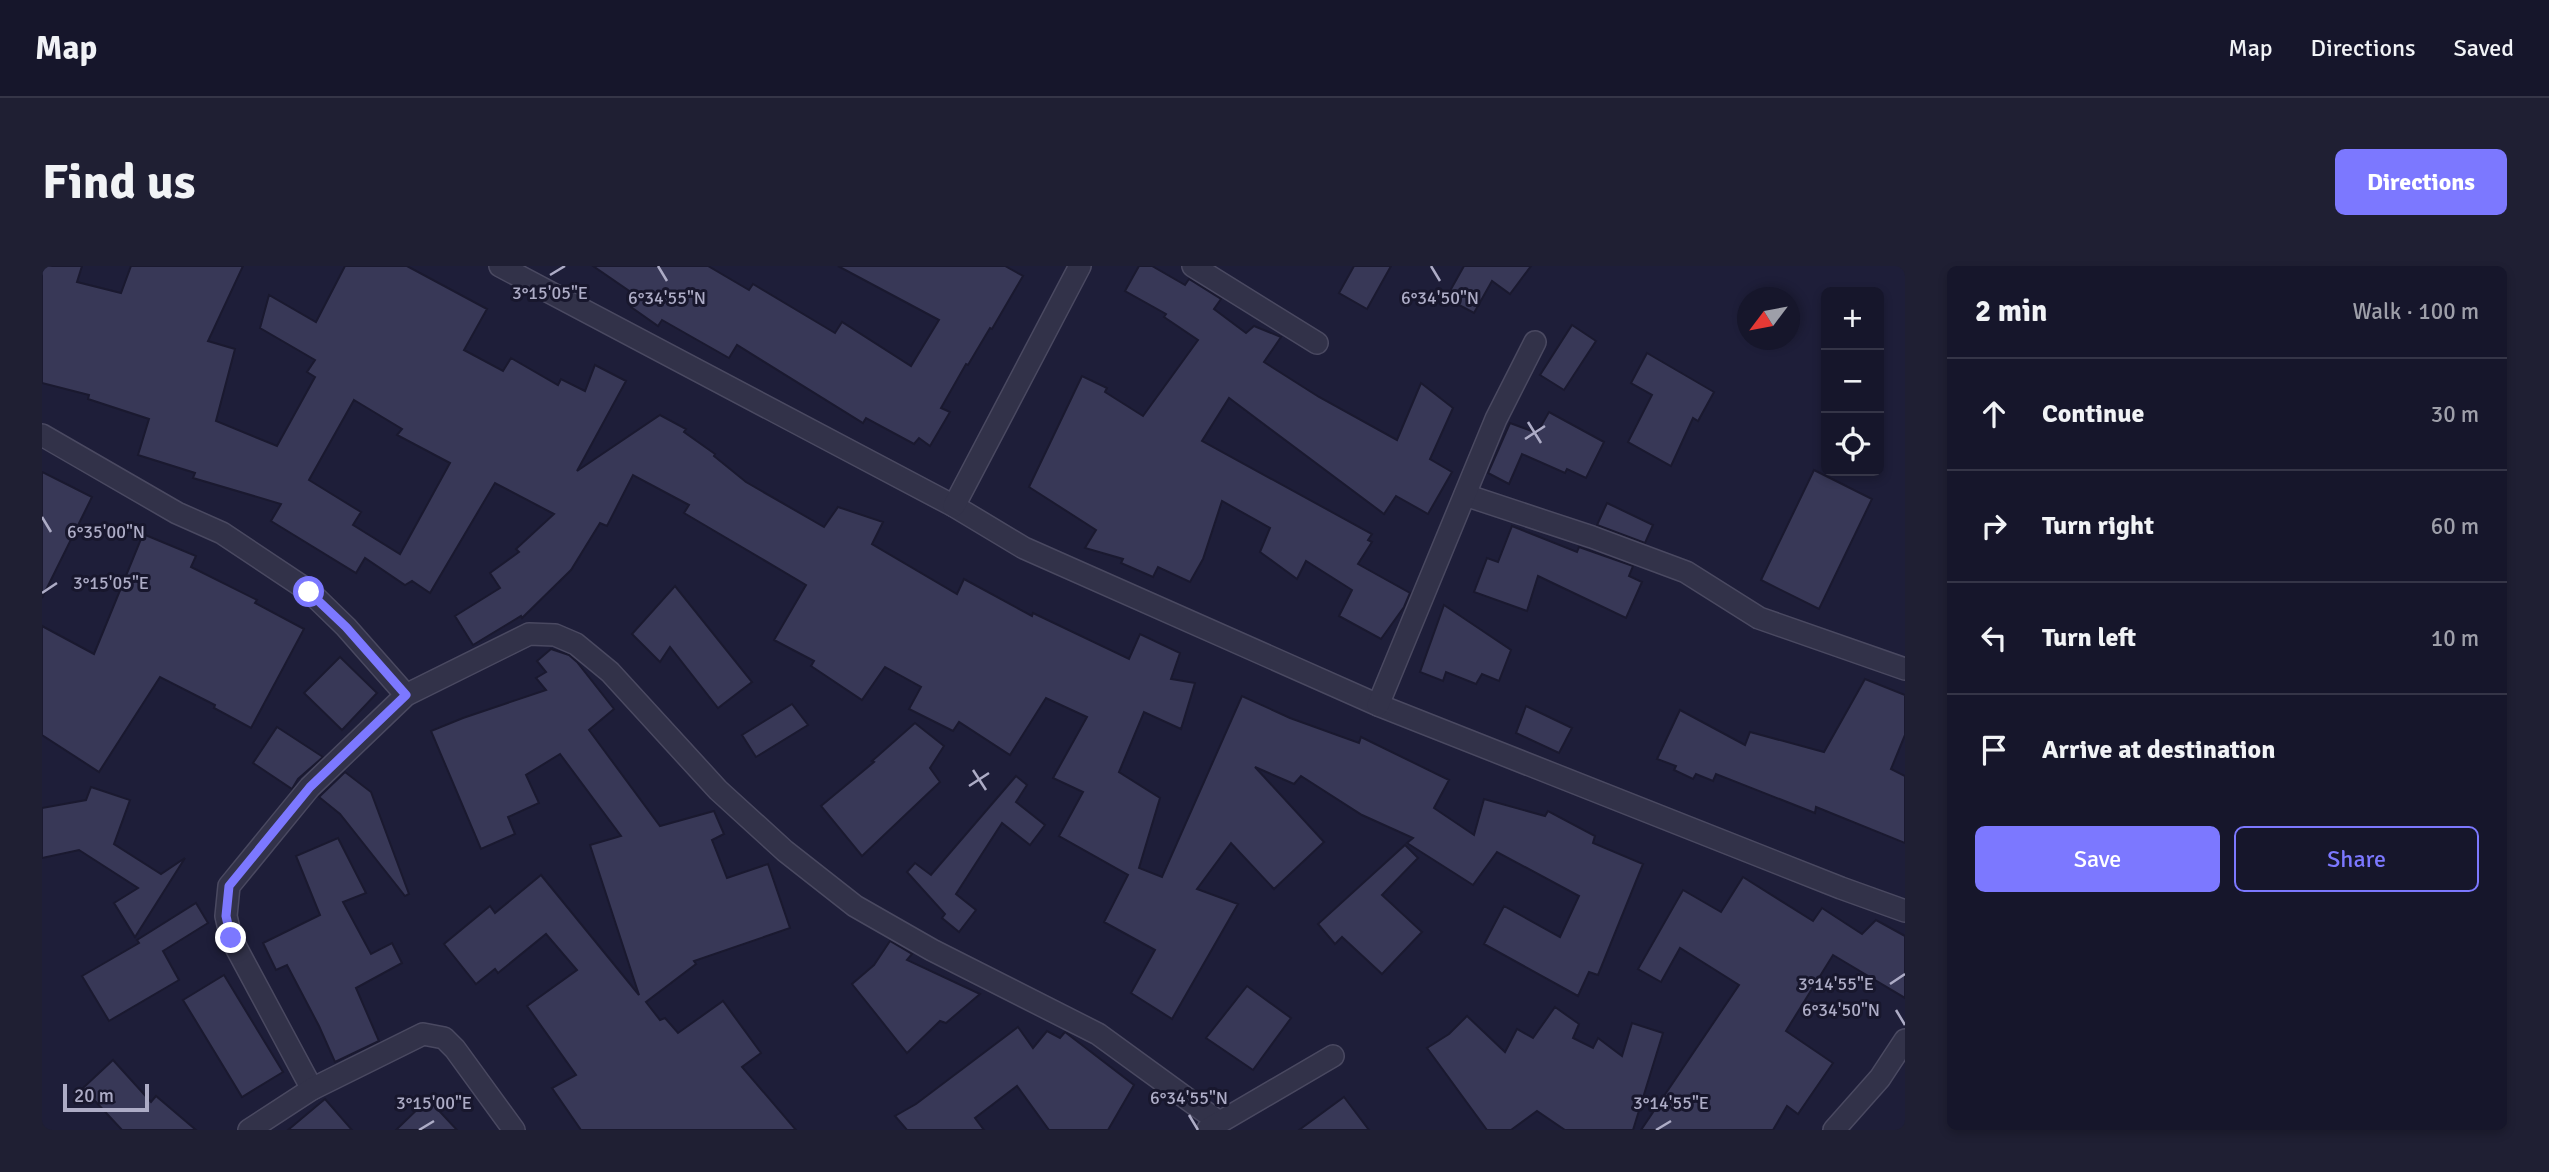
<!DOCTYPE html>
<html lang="en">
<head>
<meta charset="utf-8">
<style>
	:root { --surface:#16162b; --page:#1f1f33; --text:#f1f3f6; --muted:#9e9fa9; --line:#353547; --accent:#7c78ff }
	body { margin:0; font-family:Signika,sans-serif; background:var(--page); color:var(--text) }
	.controls { position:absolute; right:21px; top:21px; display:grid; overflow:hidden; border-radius:10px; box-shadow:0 4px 10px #0003 }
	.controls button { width:63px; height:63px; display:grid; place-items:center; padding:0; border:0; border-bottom:2px solid var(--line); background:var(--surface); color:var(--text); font:35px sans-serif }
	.compass { position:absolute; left:1695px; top:21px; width:63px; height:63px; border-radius:50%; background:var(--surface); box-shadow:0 4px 10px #0003; rotate:238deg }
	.scale { position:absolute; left:21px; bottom:18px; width:86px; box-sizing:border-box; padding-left:7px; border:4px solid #adacc6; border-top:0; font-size:19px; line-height:24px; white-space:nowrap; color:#adacc6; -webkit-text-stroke:5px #18172d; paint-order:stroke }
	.stop { position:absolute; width:21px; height:21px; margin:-16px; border:5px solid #7c78ff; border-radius:50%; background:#fff }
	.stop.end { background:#7c78ff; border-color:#fff; box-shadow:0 2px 7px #0008 }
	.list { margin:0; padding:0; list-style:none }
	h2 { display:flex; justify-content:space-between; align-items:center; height:91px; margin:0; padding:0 28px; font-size:30px }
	h2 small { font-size:23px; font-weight:400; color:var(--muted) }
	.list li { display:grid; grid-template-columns:46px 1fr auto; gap:21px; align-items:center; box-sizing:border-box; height:112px; padding:0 28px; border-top:2px solid var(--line) }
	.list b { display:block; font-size:26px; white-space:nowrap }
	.list em { font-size:23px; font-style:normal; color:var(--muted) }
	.actions { display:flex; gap:14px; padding:21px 28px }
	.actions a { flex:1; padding:16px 0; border:2px solid var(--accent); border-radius:10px; text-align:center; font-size:24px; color:var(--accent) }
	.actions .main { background:var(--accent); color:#fff }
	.icon { flex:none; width:38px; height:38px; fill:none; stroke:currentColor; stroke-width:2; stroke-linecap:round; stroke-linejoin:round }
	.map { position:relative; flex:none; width:1863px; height:864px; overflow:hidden; border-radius:10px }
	header { display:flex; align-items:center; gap:42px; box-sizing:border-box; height:98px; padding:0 35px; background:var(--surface); border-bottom:2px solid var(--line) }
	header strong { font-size:33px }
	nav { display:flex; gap:38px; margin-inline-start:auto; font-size:24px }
	.intro { display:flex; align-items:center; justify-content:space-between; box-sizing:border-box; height:168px; padding:0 42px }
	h1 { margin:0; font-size:49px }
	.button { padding:18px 32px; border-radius:10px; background:var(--accent); color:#fff; font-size:24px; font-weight:700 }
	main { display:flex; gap:42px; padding:0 42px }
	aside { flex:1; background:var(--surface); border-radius:10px; box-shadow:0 4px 10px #0003 }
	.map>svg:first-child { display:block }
</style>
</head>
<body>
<header>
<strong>Map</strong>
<nav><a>Map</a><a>Directions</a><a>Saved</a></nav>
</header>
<div class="intro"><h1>Find us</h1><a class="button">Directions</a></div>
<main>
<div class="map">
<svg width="1863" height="864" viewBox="0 0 1863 864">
	<rect width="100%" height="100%" fill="#1e1e39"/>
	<!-- building -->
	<g fill="#383857" stroke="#1a192f" stroke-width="2" fill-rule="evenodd">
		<path d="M0,0H40L35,16L79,27L89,0H201L166,75L193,83L174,155L235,180L273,111L265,106L273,94L218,62L227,29L274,56L303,0H365L445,43L422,84L461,105L469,92L516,119L519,113L543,125L553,99L584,115L535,205L618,149L644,163L642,166L673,188L672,190L704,216L782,261L796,241L841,256L830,278L915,328L922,313L990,350L991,347L1087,393L1098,368L1138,387L1129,413L1153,417L1139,463L1102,446L1077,506L1118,532L1097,602L1120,611L1200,430L1248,452L1317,477L1319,471L1407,514L1392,542L1432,569L1442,533L1503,550L1506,545L1553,570L1551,577L1601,598L1556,709L1547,706L1536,730L1442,678L1462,640L1518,671L1537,630L1455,586L1431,619L1365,577L1371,572L1320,549L1259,510L1252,518L1213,501L1282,576L1232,623L1189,577L1155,623L1196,638L1130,753L1089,727L1113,684L1062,656L1086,609L1017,570L1041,526L1011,512L1045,451L1004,432L968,489L917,456L911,465L867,443L879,421L843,401L820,434L769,400L772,395L732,374L764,319L642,247L647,239L591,209L565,260L558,257L529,304L480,352L479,350L431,379L413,350L458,322L448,307L477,286L474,283L512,248L453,217L388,327L370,315L363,319L323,292L314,307L229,255L239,238L151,212L153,207L96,189L107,153L46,133L47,129L0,117ZM312,134L360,163L355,169L408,197L358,288L311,259L319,246L267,214Z"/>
		<polygon points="551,0 666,0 707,24 711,18 793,67 800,56 869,100 897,54 796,0 963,0 981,10 950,63 948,62 926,99 924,98 899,142 908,146 888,180 877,172 872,178 824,152 821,157 695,79 687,92 620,54 616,60 589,41 596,31"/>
		<polygon points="1097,0 1110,0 1143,19 1147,13 1179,33 1172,43 1204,67 1212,60 1239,71 1222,96 1277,131 1355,174 1379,117 1411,142 1388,193 1410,206 1386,248 1354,230 1342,248 1187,132 1160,175 1330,268 1326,274 1330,276 1316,298 1368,327 1362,341 1339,373 1297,350 1310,324 1264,295 1255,313 1218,286 1228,262 1180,235 1161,293 1148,316 1116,301 1111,311 1079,297 1081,293 1043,282 1054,264 987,221 1040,110 1065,122 1063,126 1101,150 1156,74 1122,51 1124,48 1083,25"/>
		<polygon points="1312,0 1349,0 1325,43 1297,27"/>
		<polygon points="1422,0 1489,0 1468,28 1450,15 1432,47 1404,32"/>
		<polygon points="1530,59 1554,75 1522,124 1498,109"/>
		<polygon points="1605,87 1672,126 1656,155 1651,152 1629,200 1586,176 1610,129 1589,117"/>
		<polygon points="1507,146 1562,176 1544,212 1525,203 1523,207 1480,188 1467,218 1446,207 1468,157 1495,167"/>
		<polygon points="1772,204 1830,233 1777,343 1719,314"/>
		<polygon points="0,206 50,231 0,332"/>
		<polygon points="1565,237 1611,259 1603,277 1555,259"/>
		<polygon points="1470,260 1535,286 1537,281 1591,300 1587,310 1600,316 1584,352 1496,310 1485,345 1432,326 1445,292 1456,296"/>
		<polygon points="101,268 154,290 149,301 215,334 213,337 262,363 209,462 172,442 173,439 118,411 57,506 0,469 0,360 52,388"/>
		<polygon points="633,320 710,416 676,442 628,381 618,396 590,368"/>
		<polygon points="1402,339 1469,384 1457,415 1440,408 1434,418 1404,406 1401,415 1378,406"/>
		<polygon points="509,383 527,389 535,396 572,443 547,464 618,560 672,545 682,568 670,574 685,612 726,598 748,662 652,695 654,698 604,736 618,754 623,752 636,767 681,735 719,787 700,801 754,864 539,864 510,822 534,809 485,740 535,704 504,668 456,707 453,703 434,718 402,678 448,640 453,647 499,609 597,729 548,579 579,570 518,488 484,509 497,537 466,551 473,568 439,583 389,465 421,452 504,424 494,412 504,406 495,395"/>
		<polygon points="298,391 335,427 300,464 262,427"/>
		<polygon points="1823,413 1863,429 1863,469 1849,503 1863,510 1863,577 1774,541 1773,547 1674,508 1671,515 1654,508 1651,513 1632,504 1634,500 1615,493 1638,444 1703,479 1708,466 1782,486"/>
		<polygon points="750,438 766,459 714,491 700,469"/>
		<polygon points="1484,440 1530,462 1517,487 1474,467"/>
		<polygon points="873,457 902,480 888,502 898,516 820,590 779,540 832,496 830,495"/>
		<polygon points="235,461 281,491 256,513 250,523 211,497"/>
		<polygon points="303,506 329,526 367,628 363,630 298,548 277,531"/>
		<polygon points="974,510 985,519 974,536 1003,559 988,579 960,557 914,628 934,644 917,666 900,652 903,648 865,606 873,597 889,609"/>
		<polygon points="49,521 88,534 72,578 119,608 143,592 93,671 72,637 96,622 37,584 0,592 0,542 44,534"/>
		<polygon points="296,572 324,627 301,636 329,688 350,677 360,697 314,722 337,775 293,796 277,760 245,699 234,704 221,677 278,649 254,590"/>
		<polygon points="1363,579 1376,592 1340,629 1380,666 1340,708 1300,671 1293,678 1276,658"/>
		<polygon points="1701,611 1771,655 1780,642 1820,668 1834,654 1863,670 1863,732 1791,689 1744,765 1791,797 1756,848 1745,840 1731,864 1599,864 1697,719 1638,682 1619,716 1596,703 1641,624 1679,646"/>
		<polygon points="154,637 166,657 121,685 137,714 67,755 40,710 97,677 95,674"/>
		<polygon points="848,675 870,688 865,694 938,728 904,757 898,755 865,787 810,718 832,699"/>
		<polygon points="182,709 241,806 200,831 141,734"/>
		<polygon points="1205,720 1249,752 1211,804 1164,772"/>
		<polygon points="1513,741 1537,758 1531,772 1551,782 1556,772 1580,790 1590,757 1621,767 1591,864 1523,864 1495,845 1469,864 1445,864 1385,782 1407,768 1425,750 1463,786 1475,763 1491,772"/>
		<polygon points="976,761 991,782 1005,765 1018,772 1023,766 1092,819 1066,864 1007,864 975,820 933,852 942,864 865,864 853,850 874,838"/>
		<polygon points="71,794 109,836 114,830 154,864 80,864 41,822"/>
		<polygon points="1302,831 1327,864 1257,864"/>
		<polygon points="283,833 310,864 246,864"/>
		<polygon points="386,833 415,864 354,864"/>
	</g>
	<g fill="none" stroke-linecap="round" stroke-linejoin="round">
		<!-- minor casing -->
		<g stroke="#4a4961" stroke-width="24">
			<g id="minor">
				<polyline points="458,0 912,240 982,282 1336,439 1799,622 1863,645"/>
				<polyline points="1151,0 1275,77"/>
				<polyline points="0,169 135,247 180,267 267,325 304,361 364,429"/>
				<polyline points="1423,229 1550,271 1644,306 1717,352 1863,403"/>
				<polyline points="912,240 1038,0"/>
				<polyline points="1336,439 1454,153 1493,76"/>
				<polyline points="270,823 189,672 184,650 187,620 268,521 364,429 487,368 513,369 534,378 568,406 676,524 743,585 813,640 890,684 1056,768 1177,856"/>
				<polyline points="1166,863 1291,790"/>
				<polyline points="207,864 270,823 381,768 402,772 413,783 472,864"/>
				<polyline points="1792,864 1838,812 1863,774"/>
			</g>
		</g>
		<!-- minor -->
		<use href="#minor" stroke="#323249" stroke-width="21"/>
	</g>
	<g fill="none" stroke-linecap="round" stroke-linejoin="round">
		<!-- route -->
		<polyline stroke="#7c78ff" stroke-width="9" points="189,672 184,650 187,620 268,521 364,429 304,361 267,326"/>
	</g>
	<!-- ticks -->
	<path fill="none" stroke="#adacc6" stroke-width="2.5" d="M616,0L625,15M1389,0L1398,15M508,9L523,0M1486,156L1499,177M1483,173L1503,160M0,251L9,266M0,327L15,317M931,504L944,524M927,520L947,507M1848,718L1863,708M1854,744L1863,759M1147,849L1156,864M377,864L392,855M1614,864L1629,855"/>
	<g font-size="18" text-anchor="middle" fill="#adacc6" stroke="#18172d" stroke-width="6" stroke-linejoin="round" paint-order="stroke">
		<text x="508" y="33">3°15'05"E</text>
		<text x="625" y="38">6°34'55"N</text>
		<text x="1398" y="38">6°34'50"N</text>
		<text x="64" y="272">6°35'00"N</text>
		<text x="69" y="323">3°15'05"E</text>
		<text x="1794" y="724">3°14'55"E</text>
		<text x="1799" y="750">6°34'50"N</text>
		<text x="1147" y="838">6°34'55"N</text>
		<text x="392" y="843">3°15'00"E</text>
		<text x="1629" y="843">3°14'55"E</text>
	</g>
</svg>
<div class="controls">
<button>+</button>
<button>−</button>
<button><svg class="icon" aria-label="locate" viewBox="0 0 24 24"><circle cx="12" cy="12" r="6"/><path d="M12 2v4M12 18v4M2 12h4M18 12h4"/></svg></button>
</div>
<svg class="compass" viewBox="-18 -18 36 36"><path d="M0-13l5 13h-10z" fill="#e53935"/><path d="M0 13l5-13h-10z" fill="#9e9fa9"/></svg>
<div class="scale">20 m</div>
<div class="stop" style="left:267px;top:326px"></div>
<div class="stop end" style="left:189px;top:672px"></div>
</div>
<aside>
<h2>2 min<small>Walk · 100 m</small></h2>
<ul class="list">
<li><svg class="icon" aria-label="ahead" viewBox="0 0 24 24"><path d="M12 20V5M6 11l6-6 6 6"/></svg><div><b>Continue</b></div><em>30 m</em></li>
<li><svg class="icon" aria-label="right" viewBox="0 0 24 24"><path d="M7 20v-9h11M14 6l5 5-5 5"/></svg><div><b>Turn right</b></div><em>60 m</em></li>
<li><svg class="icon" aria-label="left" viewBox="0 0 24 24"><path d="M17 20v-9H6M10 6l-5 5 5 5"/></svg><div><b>Turn left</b></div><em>10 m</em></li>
<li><svg class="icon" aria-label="arrive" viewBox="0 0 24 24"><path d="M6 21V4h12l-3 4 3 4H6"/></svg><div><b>Arrive at destination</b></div></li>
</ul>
<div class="actions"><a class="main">Save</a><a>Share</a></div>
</aside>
</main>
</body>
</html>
